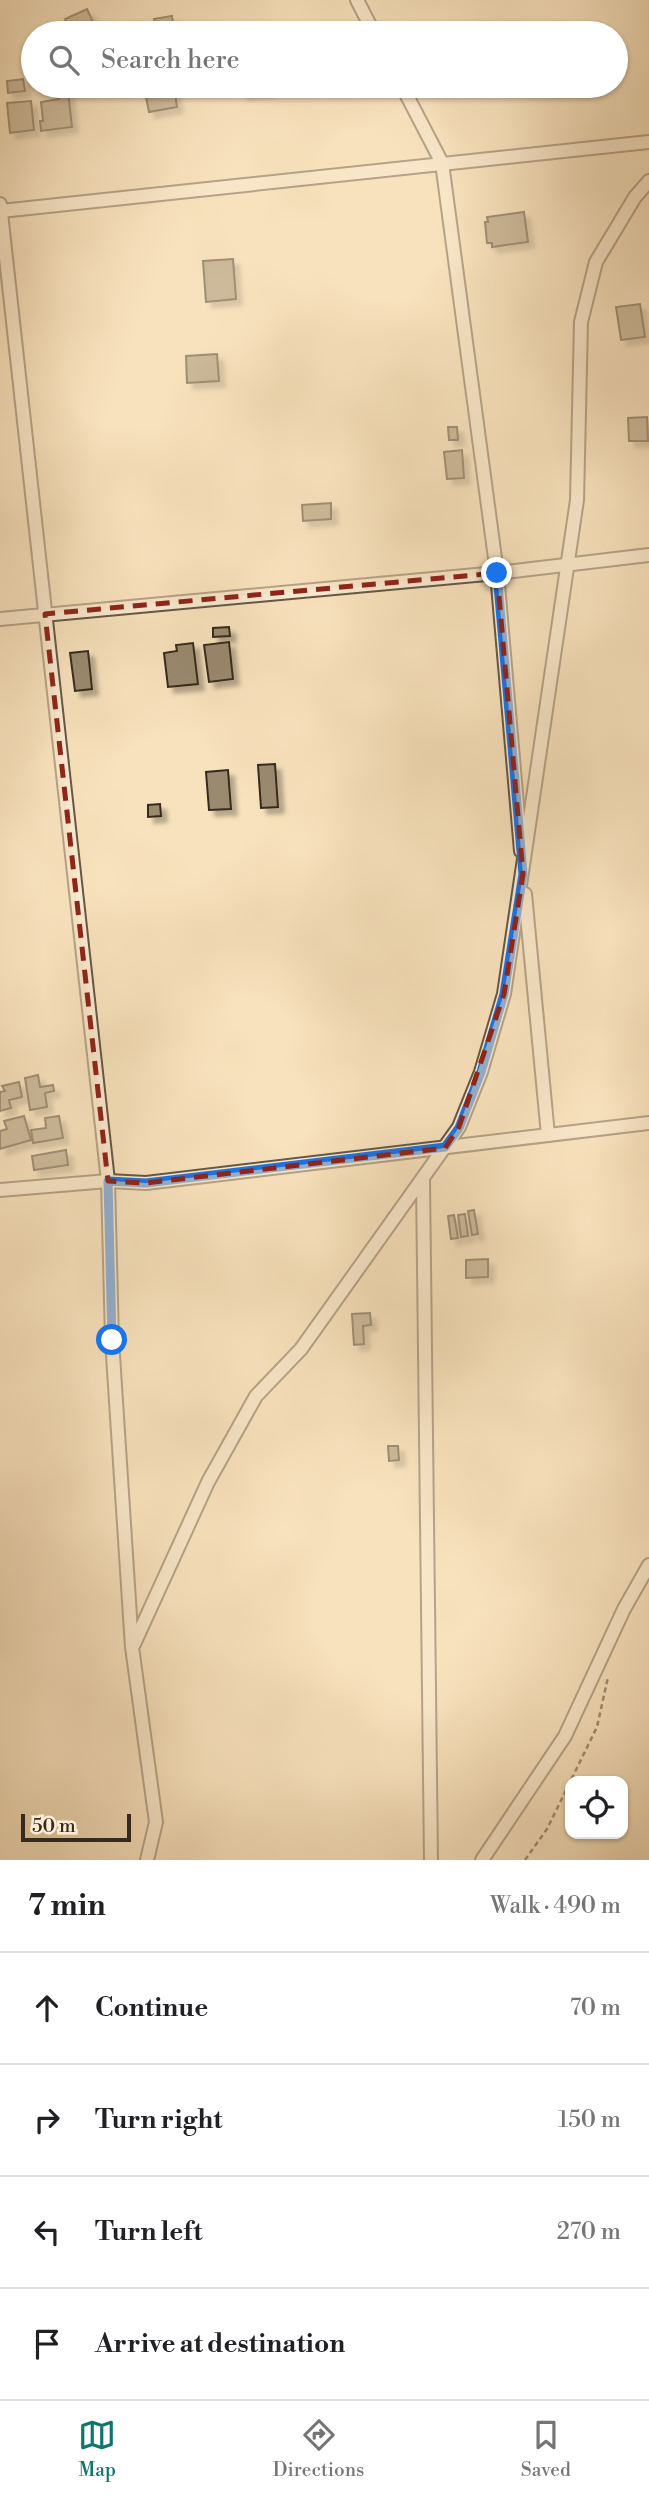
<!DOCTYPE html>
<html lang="en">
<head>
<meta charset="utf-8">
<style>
	:root { --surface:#fff; --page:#f2f2f2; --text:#202124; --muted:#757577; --line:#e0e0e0; --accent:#0f766e }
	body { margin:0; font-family:"Libre Bodoni",serif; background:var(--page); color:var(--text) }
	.controls { position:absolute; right:21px; bottom:21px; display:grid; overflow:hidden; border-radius:14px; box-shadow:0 2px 5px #0004 }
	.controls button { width:63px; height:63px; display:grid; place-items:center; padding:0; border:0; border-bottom:2px solid var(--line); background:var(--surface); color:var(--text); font:35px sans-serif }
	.scale { position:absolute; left:21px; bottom:18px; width:110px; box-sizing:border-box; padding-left:7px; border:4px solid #352a1d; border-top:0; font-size:19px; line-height:24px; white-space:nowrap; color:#352a1d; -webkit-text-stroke:5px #faecd4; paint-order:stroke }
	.stop { position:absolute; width:21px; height:21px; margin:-16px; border:5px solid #1a73e8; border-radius:50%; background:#fff }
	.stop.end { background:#1a73e8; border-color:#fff; box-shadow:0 2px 7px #0008 }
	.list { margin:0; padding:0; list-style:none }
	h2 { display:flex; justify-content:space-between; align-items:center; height:91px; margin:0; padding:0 28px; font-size:30px }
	h2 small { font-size:23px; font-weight:400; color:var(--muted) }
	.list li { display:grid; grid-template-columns:46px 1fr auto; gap:21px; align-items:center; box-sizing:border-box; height:112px; padding:0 28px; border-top:2px solid var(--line) }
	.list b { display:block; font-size:26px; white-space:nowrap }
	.list em { font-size:23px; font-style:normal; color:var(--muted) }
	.icon { flex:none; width:38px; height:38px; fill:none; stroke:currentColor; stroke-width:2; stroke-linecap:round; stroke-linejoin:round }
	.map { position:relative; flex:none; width:649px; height:1860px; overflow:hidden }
	.search { position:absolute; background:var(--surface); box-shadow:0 2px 5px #0004; left:21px; right:21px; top:21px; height:77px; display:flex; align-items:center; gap:18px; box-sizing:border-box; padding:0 24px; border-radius:38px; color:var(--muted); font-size:26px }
	.sheet { height:539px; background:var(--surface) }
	nav { display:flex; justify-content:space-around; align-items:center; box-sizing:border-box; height:98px; border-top:2px solid var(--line); background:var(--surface); font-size:19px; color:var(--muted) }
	nav a { display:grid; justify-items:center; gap:4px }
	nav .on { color:var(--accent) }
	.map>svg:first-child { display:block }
</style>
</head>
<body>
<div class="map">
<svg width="649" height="1860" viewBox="0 0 649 1860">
	<defs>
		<filter id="shadow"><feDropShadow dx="6" dy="6" stdDeviation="2" flood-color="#0004"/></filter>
	</defs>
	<rect width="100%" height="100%" fill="#f8e2bd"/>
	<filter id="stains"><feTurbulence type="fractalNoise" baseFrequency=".00286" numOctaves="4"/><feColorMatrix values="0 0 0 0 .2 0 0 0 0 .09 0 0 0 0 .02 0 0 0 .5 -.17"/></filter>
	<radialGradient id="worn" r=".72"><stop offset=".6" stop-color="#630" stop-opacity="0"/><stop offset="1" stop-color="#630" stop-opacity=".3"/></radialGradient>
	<!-- building -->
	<g fill="#9a8a70" stroke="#352a1d" stroke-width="2" filter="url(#shadow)">
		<polygon points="87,9 98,33 71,33 65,19"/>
		<polygon points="172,16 173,24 156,27 154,19"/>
		<polygon points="23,79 25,91 8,93 7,81"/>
		<polygon points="174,86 177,107 149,112 145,92"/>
		<polygon points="241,86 269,86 270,91 242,94"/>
		<polygon points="68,91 72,127 41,131 40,121 43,121 41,102 59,99 58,93"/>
		<polygon points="31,101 34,130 10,133 7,103"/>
		<polygon points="524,212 528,242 492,247 492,243 487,243 485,222 488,222 487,217"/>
		<polygon points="233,259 236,299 206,302 203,261"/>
		<polygon points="640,304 645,337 621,340 616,307"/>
		<polygon points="217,354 219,381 187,383 186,356"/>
		<polygon points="647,417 648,441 629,441 628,418"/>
		<polygon points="448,427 457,427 458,440 449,440"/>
		<polygon points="462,450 464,478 447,479 444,452"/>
		<polygon points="331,503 331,519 303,521 302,505"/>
		<polygon points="229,627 230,636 213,637 213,628"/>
		<polygon points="229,642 233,679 209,682 204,645"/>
		<polygon points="193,643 198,684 168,687 164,653 177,651 176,645"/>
		<polygon points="88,651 92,689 75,691 70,653"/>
		<polygon points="275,764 278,807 261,808 258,765"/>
		<polygon points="228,770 231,809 209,810 206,772"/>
		<polygon points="160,804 161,816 148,817 148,805"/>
		<polygon points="38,1075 40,1087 53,1085 54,1091 45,1093 47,1107 30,1110 25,1078"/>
		<polygon points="19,1082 22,1097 9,1100 11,1108 0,1111 0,1092 5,1091 2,1086"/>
		<polygon points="24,1116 31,1140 0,1149 0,1131 7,1129 4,1121"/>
		<polygon points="59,1116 63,1138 33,1143 31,1130 46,1128 45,1118"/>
		<polygon points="66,1150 68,1165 34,1170 32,1156"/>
		<polygon points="474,1210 478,1234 472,1235 468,1211"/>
		<polygon points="465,1214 468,1236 461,1237 458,1215"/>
		<polygon points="454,1215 458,1238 451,1239 448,1216"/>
		<polygon points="488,1259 488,1277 466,1278 466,1260"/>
		<polygon points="370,1313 371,1325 363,1326 364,1344 354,1345 352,1314"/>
		<polygon points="388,1446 398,1446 399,1460 389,1461"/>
	</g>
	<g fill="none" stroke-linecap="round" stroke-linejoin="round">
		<!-- street casing -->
		<g stroke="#665845" stroke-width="16">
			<g id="street">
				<polyline points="357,0 374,33"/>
				<polyline points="402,86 442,163 497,573 521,851"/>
				<polyline points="0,204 108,1181 112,1340 132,1647 156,1822 147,1860"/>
				<polyline points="1,211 649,142"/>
				<polyline points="0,619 497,573 649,555"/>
				<polyline points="525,894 548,1135"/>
				<polyline points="423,1180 431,1860"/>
				<polyline points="0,1190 108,1181 146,1183 649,1123"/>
				<polyline points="134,1644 208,1482 256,1396 301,1349 459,1127 481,1072 504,994 577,500 581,322 596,262 635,197 649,181"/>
				<polyline points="482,1860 565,1736 624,1609 649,1565"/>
			</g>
		</g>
		<!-- path -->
		<polyline stroke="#352a1d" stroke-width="2.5" stroke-dasharray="5 3.5" stroke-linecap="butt" points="525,1860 547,1829 597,1727 608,1677"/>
		<!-- street -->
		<use href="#street" stroke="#faecd4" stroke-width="12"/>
	</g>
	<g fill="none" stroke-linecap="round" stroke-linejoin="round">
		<!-- route -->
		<polyline stroke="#1a73e8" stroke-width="9" points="112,1340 108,1181 146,1183 445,1147 459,1128 481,1072 504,994 523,874 497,573"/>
	</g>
	<!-- marked area -->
	<path d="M0 0H649V1860H0ZM497,573L523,874L504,994L459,1127L445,1148L146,1183L108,1181L45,614Z" fill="#f8e2bd" fill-opacity=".55" fill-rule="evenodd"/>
	<path fill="none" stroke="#8f2418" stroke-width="5" stroke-dasharray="14 9" stroke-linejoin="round" d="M497,573L523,874L504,994L459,1127L445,1148L146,1183L108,1181L45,614Z"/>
	<rect width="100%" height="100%" filter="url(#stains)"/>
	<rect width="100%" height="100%" fill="url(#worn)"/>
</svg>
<div class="controls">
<button><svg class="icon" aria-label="locate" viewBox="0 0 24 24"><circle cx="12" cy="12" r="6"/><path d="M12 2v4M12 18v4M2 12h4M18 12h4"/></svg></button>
</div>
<div class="scale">50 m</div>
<div class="stop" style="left:112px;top:1340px"></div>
<div class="stop end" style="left:497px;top:573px"></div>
<div class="search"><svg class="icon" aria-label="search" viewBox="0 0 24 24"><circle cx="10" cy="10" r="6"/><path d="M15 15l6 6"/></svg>Search here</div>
</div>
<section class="sheet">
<h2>7 min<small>Walk · 490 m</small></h2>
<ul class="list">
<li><svg class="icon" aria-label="ahead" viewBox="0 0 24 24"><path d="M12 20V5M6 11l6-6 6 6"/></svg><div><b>Continue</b></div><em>70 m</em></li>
<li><svg class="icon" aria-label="right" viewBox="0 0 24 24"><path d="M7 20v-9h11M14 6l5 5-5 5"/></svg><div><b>Turn right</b></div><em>150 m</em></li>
<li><svg class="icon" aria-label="left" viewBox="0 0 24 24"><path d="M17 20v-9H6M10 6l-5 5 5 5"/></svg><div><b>Turn left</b></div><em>270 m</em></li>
<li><svg class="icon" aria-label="arrive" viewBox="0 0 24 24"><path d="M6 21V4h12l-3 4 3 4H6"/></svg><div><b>Arrive at destination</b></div></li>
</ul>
</section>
<nav>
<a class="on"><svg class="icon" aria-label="map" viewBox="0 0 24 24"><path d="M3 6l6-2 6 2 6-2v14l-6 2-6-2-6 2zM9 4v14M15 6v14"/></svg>Map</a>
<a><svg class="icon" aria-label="directions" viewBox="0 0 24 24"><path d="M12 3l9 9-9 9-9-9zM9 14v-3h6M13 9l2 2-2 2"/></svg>Directions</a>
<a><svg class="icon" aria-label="saved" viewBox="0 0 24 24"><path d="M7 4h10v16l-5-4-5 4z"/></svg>Saved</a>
</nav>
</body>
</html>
